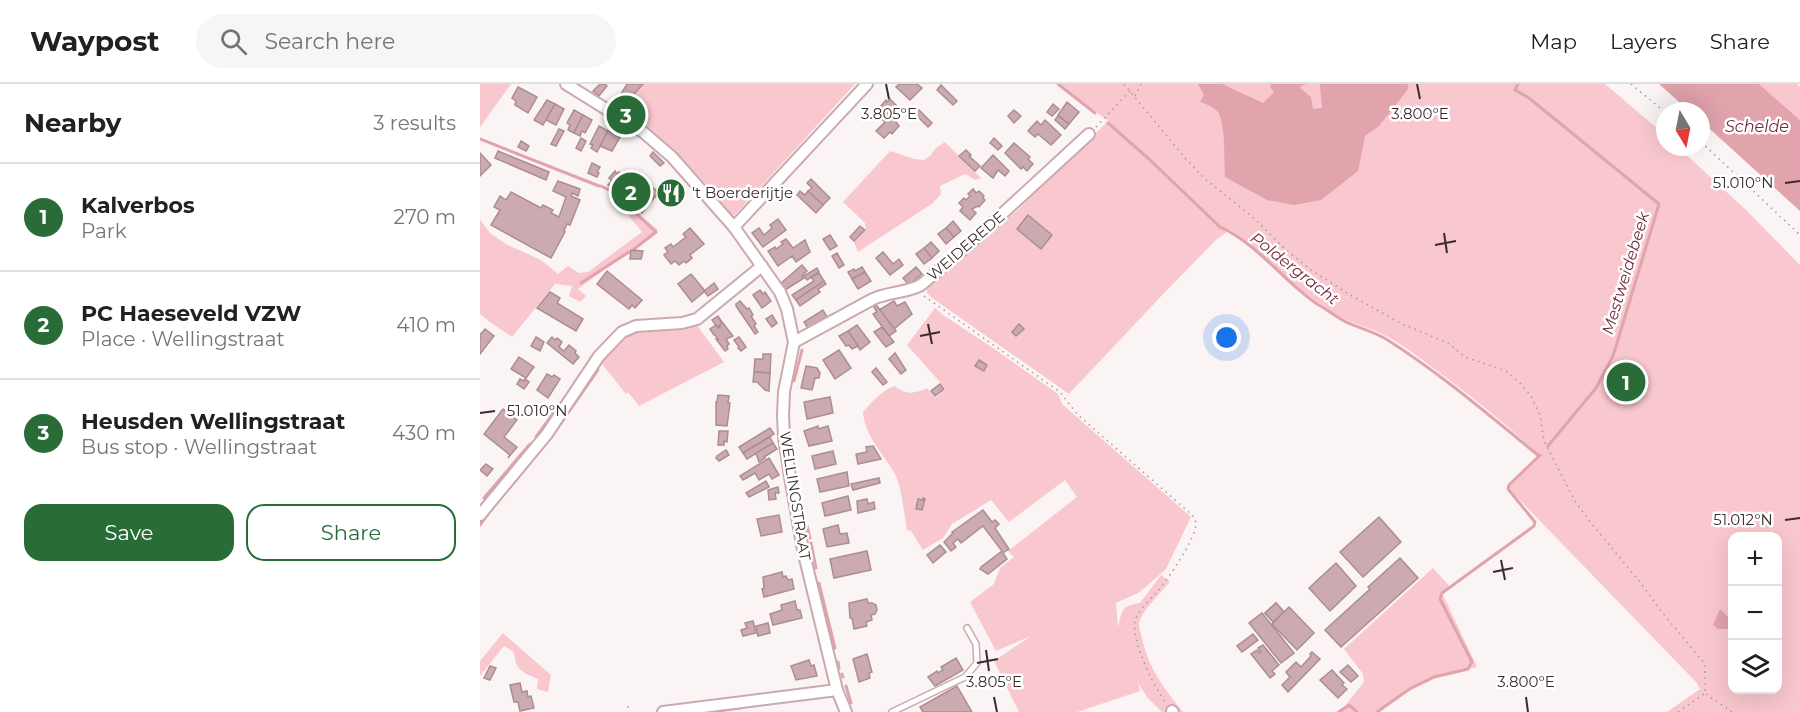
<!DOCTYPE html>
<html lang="en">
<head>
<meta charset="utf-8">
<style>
	:root { --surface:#fff; --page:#f6f6f6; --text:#202124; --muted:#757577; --line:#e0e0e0; --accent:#296c37 }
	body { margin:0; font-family:Montserrat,sans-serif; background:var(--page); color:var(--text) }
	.controls { position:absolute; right:18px; bottom:18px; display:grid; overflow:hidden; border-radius:12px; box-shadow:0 6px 24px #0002 }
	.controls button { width:54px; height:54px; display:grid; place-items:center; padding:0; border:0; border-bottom:2px solid var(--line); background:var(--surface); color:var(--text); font:30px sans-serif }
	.compass { position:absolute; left:1176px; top:18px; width:54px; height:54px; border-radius:50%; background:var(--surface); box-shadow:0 6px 24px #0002; rotate:170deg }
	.you { position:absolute; left:747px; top:254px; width:21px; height:21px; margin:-15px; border:4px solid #fff; border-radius:50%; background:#1a73e8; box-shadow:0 0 0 9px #1a73e833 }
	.badge { display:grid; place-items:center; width:39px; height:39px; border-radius:50%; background:var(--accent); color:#fff; font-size:20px; font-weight:700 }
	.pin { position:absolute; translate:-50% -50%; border:3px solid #fff; box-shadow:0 2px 6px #0006 }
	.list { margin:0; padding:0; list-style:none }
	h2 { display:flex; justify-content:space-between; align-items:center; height:78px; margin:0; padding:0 24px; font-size:26px }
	h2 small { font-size:20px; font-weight:400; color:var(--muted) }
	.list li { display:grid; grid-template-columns:39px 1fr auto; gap:18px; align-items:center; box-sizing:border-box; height:108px; padding:0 24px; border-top:2px solid var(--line) }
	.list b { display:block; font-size:22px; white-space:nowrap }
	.list p { margin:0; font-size:20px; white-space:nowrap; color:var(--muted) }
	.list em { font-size:20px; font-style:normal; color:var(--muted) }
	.actions { display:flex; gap:12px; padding:18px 24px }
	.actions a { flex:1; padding:14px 0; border:2px solid var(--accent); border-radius:18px; text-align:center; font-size:21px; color:var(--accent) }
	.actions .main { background:var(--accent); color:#fff }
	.icon { flex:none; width:33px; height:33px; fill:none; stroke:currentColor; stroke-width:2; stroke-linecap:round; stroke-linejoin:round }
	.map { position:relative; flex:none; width:1320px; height:628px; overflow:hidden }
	header { display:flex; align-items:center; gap:36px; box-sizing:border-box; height:84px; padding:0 30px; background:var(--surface); border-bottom:2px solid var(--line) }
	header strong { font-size:28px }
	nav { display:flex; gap:33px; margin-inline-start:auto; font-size:21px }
	.search { width:420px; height:54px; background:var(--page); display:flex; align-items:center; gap:15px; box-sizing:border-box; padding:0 21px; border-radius:33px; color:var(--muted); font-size:22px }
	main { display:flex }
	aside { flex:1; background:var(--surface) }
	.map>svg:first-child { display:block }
</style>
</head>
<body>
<header>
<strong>Waypost</strong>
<div class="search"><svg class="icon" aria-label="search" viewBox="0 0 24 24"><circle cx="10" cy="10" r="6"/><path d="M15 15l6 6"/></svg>Search here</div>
<nav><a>Map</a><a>Layers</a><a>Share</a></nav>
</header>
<main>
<aside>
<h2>Nearby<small>3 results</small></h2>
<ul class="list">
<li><span class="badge">1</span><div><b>Kalverbos</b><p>Park</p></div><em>270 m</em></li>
<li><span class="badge">2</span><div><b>PC Haeseveld VZW</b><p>Place · Wellingstraat</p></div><em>410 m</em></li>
<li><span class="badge">3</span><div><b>Heusden Wellingstraat</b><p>Bus stop · Wellingstraat</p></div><em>430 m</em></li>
</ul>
<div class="actions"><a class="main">Save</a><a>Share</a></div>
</aside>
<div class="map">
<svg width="1320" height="628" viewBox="0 0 1320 628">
	<rect width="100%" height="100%" fill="#fbf4f4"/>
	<!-- green -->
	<g fill="#f9c7ce" fill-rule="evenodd">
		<polygon points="0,0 31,0 0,43"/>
		<polygon points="163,0 375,0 255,131 251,131 230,104 194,66 143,26 140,26"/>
		<path d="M580,0H1125L1185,51V63H1198L1267,127L1320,181V628H1187L1220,605L1216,598L1028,404L1059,372C1029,342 997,317 964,292C946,279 928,264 908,253C891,243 870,240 853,229C816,204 783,175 750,146L737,155L687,206L589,310L452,214L447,209L446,202L521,136L527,135L538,126L628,37ZM1252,452H1298V606H1252Z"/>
		<polygon points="1279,0 1317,0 1320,3 1320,36"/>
		<polygon points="465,58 501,94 495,96 485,90 460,102 461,110 453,119 378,168 374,158 386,147 385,139 363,118 410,67 434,75 444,76 450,72 456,64"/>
		<polygon points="136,110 178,146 98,205 106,212 100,218 89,212 92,202 75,200 32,253 10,238 0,230 0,136 11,150 26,160 61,176 78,190 88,182 99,189 108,188 162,148 141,122"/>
		<path d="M455,224L463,231L513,264L578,310L582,320L711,433L686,485L660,508L636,519L638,543C643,526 640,522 660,519L681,491L690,498C682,507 660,529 659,540C659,544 661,550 662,554C669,585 683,603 703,628H682L667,613L658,599L660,607L597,628H539L514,577L551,552L516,567L490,518L514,500L520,484L534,473L528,467L597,413L585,396L529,438L511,416L472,440L463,454L443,466L431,447L427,446C424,430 422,404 415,390C403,369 385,353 383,328C392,318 402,306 415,302C425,311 435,310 447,304L455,314L466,305L427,261Z"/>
		<polygon points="216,240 244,278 159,322 148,308 146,310 122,280 123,274 141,254 157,244"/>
		<polygon points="953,484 971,504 962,509 997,583 964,590 919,612 900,628 856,628 865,622 884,598 883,590 864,565"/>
		<path d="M23,549L71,591L68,608L57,605L58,595C42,588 36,587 34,568L24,562L0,592V577Z"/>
	</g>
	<!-- water -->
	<g fill="#e1a3ac">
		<path d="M718,0H742L783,19L794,8L790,3L791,0H827L821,2L820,4L831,13L833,25L842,24L840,0H927L929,4L899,42L885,52L878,87L841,116L814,121L787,116L745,93C744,78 746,36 737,27C732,22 726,20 720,18L724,11Z"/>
		<polygon points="1179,0 1279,0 1320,36 1320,127 1221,37 1221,27 1209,27"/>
		<polygon points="1240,525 1249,534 1251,545 1238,545 1233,541"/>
	</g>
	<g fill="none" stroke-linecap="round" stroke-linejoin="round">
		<!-- stream -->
		<g stroke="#e1a3ac" stroke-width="3">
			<polyline points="578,0 615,29"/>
			<polyline points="1038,0 1035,6 1049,14 1179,120 1133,272 1116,304 1068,362"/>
			<path d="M628,39L669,75L740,143C778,160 803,197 837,220C846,225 855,232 864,237C878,244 893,247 906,255C960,289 1010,332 1059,372"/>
			<polyline points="0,55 119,102"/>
			<polyline points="121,102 133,108 176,148 154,165"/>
			<polyline points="475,166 493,149"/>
			<polyline points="101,199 149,168"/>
			<polyline points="314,297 322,266"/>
			<polyline points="76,346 118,286"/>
			<polyline points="56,353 75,327"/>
			<polyline points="4,414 50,360"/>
			<polyline points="0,441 13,423"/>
			<polyline points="327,442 330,454"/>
			<polyline points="331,459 336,484"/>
			<polyline points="339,499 355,564"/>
			<polyline points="358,578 359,584"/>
			<polyline points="362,590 363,593"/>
			<polyline points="366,602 371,619"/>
			<polyline points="231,628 260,624"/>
			<polyline points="859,628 869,621 877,628"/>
			<polyline points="897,628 931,604 954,593 988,585 992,578 960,515 962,509 1054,442 1055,438 1028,405 1029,401 1060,371"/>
		</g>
	</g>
	<!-- building -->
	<g fill="#ccabb0" stroke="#ac8d91" stroke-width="1.5">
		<polygon points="120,0 125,0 127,2 119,12 113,7"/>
		<polygon points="147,0 163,0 146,19 139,13"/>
		<polygon points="419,0 437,0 442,4 430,16 416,3"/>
		<polygon points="461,1 477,17 473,21 457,6"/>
		<polygon points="38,3 57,13 48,29 35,21 36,17 32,14"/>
		<polygon points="410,15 420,25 414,35 419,42 412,50 410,48 404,54 396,47 405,38 396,30 401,27 399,24 406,16 407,18"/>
		<polygon points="67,16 75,20 63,41 54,36"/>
		<polygon points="587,18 599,28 589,40 578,31"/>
		<polygon points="75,20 84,25 76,41 66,36"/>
		<polygon points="573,20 579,25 572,32 567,28"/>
		<polygon points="436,23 452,39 448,43 432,27"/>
		<polygon points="94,26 103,31 94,49 88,46 90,41 87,39"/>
		<polygon points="534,26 541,32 534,39 528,32"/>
		<polygon points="103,31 112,36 105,49 102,47 100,52 94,49"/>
		<polygon points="578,32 589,40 585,45 575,36"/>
		<polygon points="565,36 581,51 571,61 558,50 555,53 548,47 557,37 561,41"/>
		<polygon points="119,42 128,47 117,68 111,64 113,61 110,60"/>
		<polygon points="79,45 84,47 76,62 71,60"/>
		<polygon points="128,47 140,53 132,67 120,62"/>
		<polygon points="101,54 106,57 101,67 96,64"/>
		<polygon points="514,54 522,62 518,66 510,59"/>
		<polygon points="41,57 49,62 46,67 38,63"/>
		<polygon points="534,59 550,73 548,75 553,80 547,87 543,83 541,85 525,69"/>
		<polygon points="486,66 491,71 489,72 500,82 495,87 479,72"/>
		<polygon points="18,67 69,88 66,96 15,74"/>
		<polygon points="173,68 184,79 180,82 170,72"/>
		<polygon points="0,69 11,81 0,92"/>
		<polygon points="513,71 529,87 525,92 518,86 513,94 501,84"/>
		<polygon points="112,79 120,83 117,88 119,89 117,93 108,89"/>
		<polygon points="135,87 137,90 139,88 173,115 162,129 128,101 132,97 129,94"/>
		<polygon points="155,88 179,109 173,115 148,95"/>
		<polygon points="331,95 350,114 343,121 328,107 332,104 327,99"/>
		<polygon points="78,97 100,105 98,112 92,109 91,112 100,116 90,141 87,140 84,147 85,148 71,174 11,141 20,126 14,123 20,112 26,116 31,108 61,124 63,121 73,126 71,129 79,133 86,113 73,107"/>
		<polygon points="196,98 203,108 187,120 180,110"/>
		<polygon points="493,105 496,109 499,107 504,112 503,114 505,116 499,123 498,122 492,125 496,129 490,136 480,127 483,123 479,119 484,114 486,116 490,112 488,110"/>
		<polygon points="320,107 325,111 328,107 343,121 336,129 317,111"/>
		<polygon points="548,131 572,151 561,165 537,145"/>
		<polygon points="298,135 306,146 283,163 272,149 279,144 284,151 292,144 290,141"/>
		<polygon points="473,137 481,147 474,153 466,144"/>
		<polygon points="380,142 385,146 374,157 370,153"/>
		<polygon points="210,144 224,160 210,171 212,174 206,179 204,177 199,181 195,177 191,180 184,171 188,168 185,164 191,160 193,163 206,153 203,150"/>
		<polygon points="466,144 474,153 466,160 458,150"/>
		<polygon points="350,151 357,162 350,166 343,155"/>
		<polygon points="306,155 313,164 325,156 330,168 316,178 312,172 298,182 288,167 295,163 296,165 303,160 301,158"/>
		<polygon points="451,158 459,167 452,174 444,164"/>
		<polygon points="444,164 452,174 444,180 436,170"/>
		<polygon points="151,166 163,167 161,175 150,175"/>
		<polygon points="403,168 413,180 419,175 423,181 410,191 396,174"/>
		<polygon points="357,169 364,181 359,184 352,172"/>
		<polygon points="322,181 327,187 322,192 324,194 305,206 300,200"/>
		<polygon points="382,183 385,188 372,195 368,188 374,185 375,187"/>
		<polygon points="436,183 442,190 429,201 423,194"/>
		<polygon points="337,184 339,188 327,196 324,192"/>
		<polygon points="127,187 162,216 155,224 152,221 149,225 117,200"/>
		<polygon points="385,188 391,197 378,205 372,195"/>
		<polygon points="339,189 344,197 316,216 312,211 334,197 331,193"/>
		<polygon points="211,190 225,207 212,218 198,200"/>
		<polygon points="344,197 346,200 338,205 340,208 320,222 316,216"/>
		<polygon points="234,199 238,205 228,212 224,207"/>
		<polygon points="280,206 283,210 285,208 291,217 282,224 273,211"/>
		<polygon points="70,208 80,214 77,219 103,235 96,247 57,224"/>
		<polygon points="260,217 267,225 269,224 273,231 271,232 276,240 274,242 278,248 275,250 256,222 256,220"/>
		<polygon points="414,217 417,222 425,218 432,230 414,245 399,226"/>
		<polygon points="394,218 416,247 409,252 393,230 397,228 392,220"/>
		<polygon points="343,226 347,233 341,236 342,239 334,244 333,241 328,244 324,238"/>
		<polygon points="292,231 297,239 292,243 286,235"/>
		<polygon points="238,232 242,239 239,242 240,243 238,244 232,236"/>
		<polygon points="239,234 253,252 246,255 249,260 247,262 248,265 245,267 236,255 238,255 235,251 234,251 230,245 236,241 238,244 240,243 239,242 242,239"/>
		<polygon points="539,240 544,245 536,252 532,248"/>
		<polygon points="377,241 390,258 380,266 368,247"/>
		<polygon points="402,243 414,258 406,263 394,248"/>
		<polygon points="5,245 14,252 0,270 0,251"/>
		<polygon points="368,247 378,262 372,265 369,261 366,262 359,252"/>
		<polygon points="56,253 64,258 60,267 51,262"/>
		<polygon points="72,253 75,256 77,254 82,258 79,263 84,267 89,261 96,267 95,269 99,273 93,280 67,259"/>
		<polygon points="259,253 266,263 261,267 258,264 259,263 254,256"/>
		<polygon points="359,266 371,284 355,295 343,276"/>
		<polygon points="415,269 426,286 421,290 409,275"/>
		<polygon points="283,270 291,270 290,289 274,288 275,275 283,275"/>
		<polygon points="39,273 54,283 46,294 31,285"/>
		<polygon points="499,276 507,281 504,287 495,282"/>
		<polygon points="326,282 337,284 340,289 339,294 335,294 332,306 321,304"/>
		<polygon points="396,284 407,298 403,301 392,288"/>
		<polygon points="274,288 290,289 289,307 285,306 277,298 273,298"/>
		<polygon points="67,290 72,293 74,291 80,295 68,314 57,306"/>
		<polygon points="40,295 44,297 45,295 49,298 44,305 37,300"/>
		<polygon points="460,300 464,305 455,312 451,307"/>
		<polygon points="238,311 249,312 248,319 250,319 247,342 236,341 236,318 237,318"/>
		<polygon points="350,313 353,329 327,335 324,318"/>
		<polygon points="23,325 37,336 24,353 37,363 28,374 30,371 4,350"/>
		<polygon points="338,342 338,345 348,342 352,357 329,362 324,347"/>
		<polygon points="290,344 294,350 263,369 259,363"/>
		<polygon points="239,347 248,347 247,358 244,357 244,361 238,361"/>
		<polygon points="290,353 293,359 267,375 263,369"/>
		<polygon points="293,359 297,365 284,373 285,374 279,378 276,369"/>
		<polygon points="393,362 401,375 378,380 376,370 387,368 386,363"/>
		<polygon points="246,366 249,371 239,377 236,374 237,372"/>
		<polygon points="353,367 356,380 335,385 332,372"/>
		<polygon points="289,374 299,391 292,395 289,390 279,396 275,389 263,396 260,392"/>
		<polygon points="6,380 13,385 7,392 0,386"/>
		<polygon points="367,388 369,402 340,408 337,395"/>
		<polygon points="399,394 400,399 373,406 371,400"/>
		<polygon points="286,397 289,403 269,413 266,409"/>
		<polygon points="298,403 299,409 295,409 296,415 289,416 288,406"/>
		<polygon points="368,412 371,426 345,432 342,419"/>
		<polygon points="443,414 445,415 442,426 436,425 438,415 443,416"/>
		<polygon points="387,415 388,420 394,418 395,425 378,429 377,417"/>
		<polygon points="503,426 512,438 515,436 519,440 515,444 529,465 523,469 527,475 508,490 500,485 501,483 522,467 503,442 481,459 478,455 473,459 476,463 471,467 464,458 473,449 472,448"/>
		<polygon points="299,431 302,448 281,452 277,435"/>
		<polygon points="899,433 921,458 883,493 860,468"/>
		<polygon points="358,441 360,450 367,449 369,459 347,463 343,445"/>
		<polygon points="460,461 466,468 453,479 447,471"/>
		<polygon points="387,467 391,486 354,494 350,475"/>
		<polygon points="920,474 938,494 861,563 845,546 890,505 888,503"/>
		<polygon points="856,479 876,502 850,527 829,504"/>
		<polygon points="302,488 303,493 306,492 308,496 312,495 314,505 284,513 282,505 284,504 283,493"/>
		<polygon points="387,515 388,519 392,519 396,521 397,526 395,530 391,531 392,536 386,538 387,542 374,545 372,534 370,534 369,519"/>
		<polygon points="315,517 317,526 320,526 322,534 293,541 290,530 302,526 301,521"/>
		<polygon points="796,519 804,528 793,538 785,529"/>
		<polygon points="796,519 804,528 793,538 785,529"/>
		<polygon points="809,523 834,549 817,566 792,540"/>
		<polygon points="782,529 814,569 801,579 769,539"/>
		<polygon points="273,537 276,549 263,552 261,546 267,544 265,539"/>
		<polygon points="288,539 290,549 278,552 276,542"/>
		<polygon points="773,550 778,556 762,568 757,562"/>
		<polygon points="783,561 799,581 792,587 795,590 790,594 771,570 777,566 779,569 781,568 778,564"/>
		<polygon points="832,568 840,575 808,608 802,601 810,593 806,588 816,578 821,583 831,572 830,570"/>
		<polygon points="387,570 392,588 389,589 390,594 379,598 373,575"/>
		<polygon points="476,574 483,586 455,602 448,593 457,587 458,589 463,586 461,583"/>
		<polygon points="329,576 331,582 334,581 337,592 316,596 311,582"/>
		<polygon points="868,581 878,592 871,598 860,588"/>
		<polygon points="10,582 16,584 10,596 4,594"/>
		<polygon points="852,586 864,599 862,601 867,605 858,614 840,596"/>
		<polygon points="40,599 42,608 47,607 48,613 51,612 54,624 40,627 38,618 34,618 30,601"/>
		<polygon points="477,602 492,628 443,628 440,623"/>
	</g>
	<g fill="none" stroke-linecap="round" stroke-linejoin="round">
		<!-- lane casing -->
		<g stroke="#cbaaaf" stroke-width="8">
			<polyline id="lane" points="412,628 485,593 497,579 496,560 487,544"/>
		</g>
		<!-- street casing -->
		<g stroke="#cbaaaf" stroke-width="14">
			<g id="street">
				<polyline points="86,0 163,48 192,73 254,143 300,208 307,225 314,258 304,308 303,331 304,353 310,393 323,466 357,606 366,628"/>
				<polyline points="254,143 387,0"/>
				<path d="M314,258L393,215C408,208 426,209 441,201L484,165L609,50"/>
				<polyline points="0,431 67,350 119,272 142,248 156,242 202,239 217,235 282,182"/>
				<polyline points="692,627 693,628"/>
				<polyline points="183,628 357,606"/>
			</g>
		</g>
		<!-- path -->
		<g stroke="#a49a9b" stroke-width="1.5" stroke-dasharray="1.5 4.5" stroke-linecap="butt">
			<polyline points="644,0 705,74 724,94 776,136 804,164 832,187 849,197 865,208 920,239 968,259 985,273 1026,287 1040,299 1051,312 1060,331 1064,357 1095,417 1111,439 1160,498 1181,527 1225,580 1225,610"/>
			<polyline points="1151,0 1185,28"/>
			<polyline points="655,12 661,0"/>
			<polyline points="616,43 650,7"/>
			<polyline points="1221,58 1320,151"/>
			<path d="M444,212L580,308L597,330L712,431C714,433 715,436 716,439C716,455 688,495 677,508C670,516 658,526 655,537C651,556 674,604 686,619"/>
			<polyline points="1226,610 1252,628"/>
			<polyline points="148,622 148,628"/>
			<polyline points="1198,628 1224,610"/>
		</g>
		<!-- lane -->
		<use href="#lane" stroke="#fff" stroke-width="5"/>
		<!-- street -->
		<use href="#street" stroke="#fff" stroke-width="10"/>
	</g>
	<!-- ticks -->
	<path fill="none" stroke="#392c2e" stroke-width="2" d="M406,0L409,15M937,0L940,15M1305,99L1320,97M964,149L967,169M955,161L976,157M448,240L452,260M440,252L460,248M0,329L15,327M1305,436L1320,434M1021,476L1025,496M1013,488L1033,484M506,566L509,587M497,579L518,575M514,613L517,628M1046,613L1048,628"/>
	<!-- icons -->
	<defs>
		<g id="restaurant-disc" transform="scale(1.5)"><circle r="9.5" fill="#296c37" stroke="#fff"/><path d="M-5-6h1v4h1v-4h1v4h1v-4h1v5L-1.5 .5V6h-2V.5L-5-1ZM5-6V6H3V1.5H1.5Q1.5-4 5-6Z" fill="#fff"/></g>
	</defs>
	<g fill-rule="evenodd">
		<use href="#restaurant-disc" x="191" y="109"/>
	</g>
	<g text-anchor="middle" stroke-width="5" stroke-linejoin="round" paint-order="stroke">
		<!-- poi labels -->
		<g font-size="15" fill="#392c2e" stroke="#fff" text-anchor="start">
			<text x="212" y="114">'t Boerderijtje</text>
		</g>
		<!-- street labels -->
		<g font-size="15" fill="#392c2e" stroke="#fff">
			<text transform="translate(486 162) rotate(-41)" y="5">WEIDEREDE</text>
			<text transform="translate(315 412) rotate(81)" y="5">WELLINGSTRAAT</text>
		</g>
		<!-- water labels -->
		<g font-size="16" font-style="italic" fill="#73293b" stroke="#fff">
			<text x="1277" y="48">Schelde</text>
			<text transform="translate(815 184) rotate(38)" y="6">Poldergracht</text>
			<text transform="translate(1145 189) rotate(-73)" y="6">Mestweidebeek</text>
		</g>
	</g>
	<g font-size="15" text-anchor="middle" fill="#392c2e" stroke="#fff" stroke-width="5" stroke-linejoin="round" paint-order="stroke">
		<text x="409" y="35">3.805°E</text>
		<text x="940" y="35">3.800°E</text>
		<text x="1263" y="104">51.010°N</text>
		<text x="57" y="332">51.010°N</text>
		<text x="1263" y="441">51.012°N</text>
		<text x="514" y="603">3.805°E</text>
		<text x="1046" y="603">3.800°E</text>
	</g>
</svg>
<div class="controls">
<button>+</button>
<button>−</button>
<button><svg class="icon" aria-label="layers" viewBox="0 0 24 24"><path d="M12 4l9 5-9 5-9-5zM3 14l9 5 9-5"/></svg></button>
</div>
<svg class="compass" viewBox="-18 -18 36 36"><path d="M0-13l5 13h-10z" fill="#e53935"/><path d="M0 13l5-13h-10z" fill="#757577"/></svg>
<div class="you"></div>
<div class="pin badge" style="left:1146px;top:298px">1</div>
<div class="pin badge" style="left:151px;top:108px">2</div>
<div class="pin badge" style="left:146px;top:31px">3</div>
</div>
</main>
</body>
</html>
